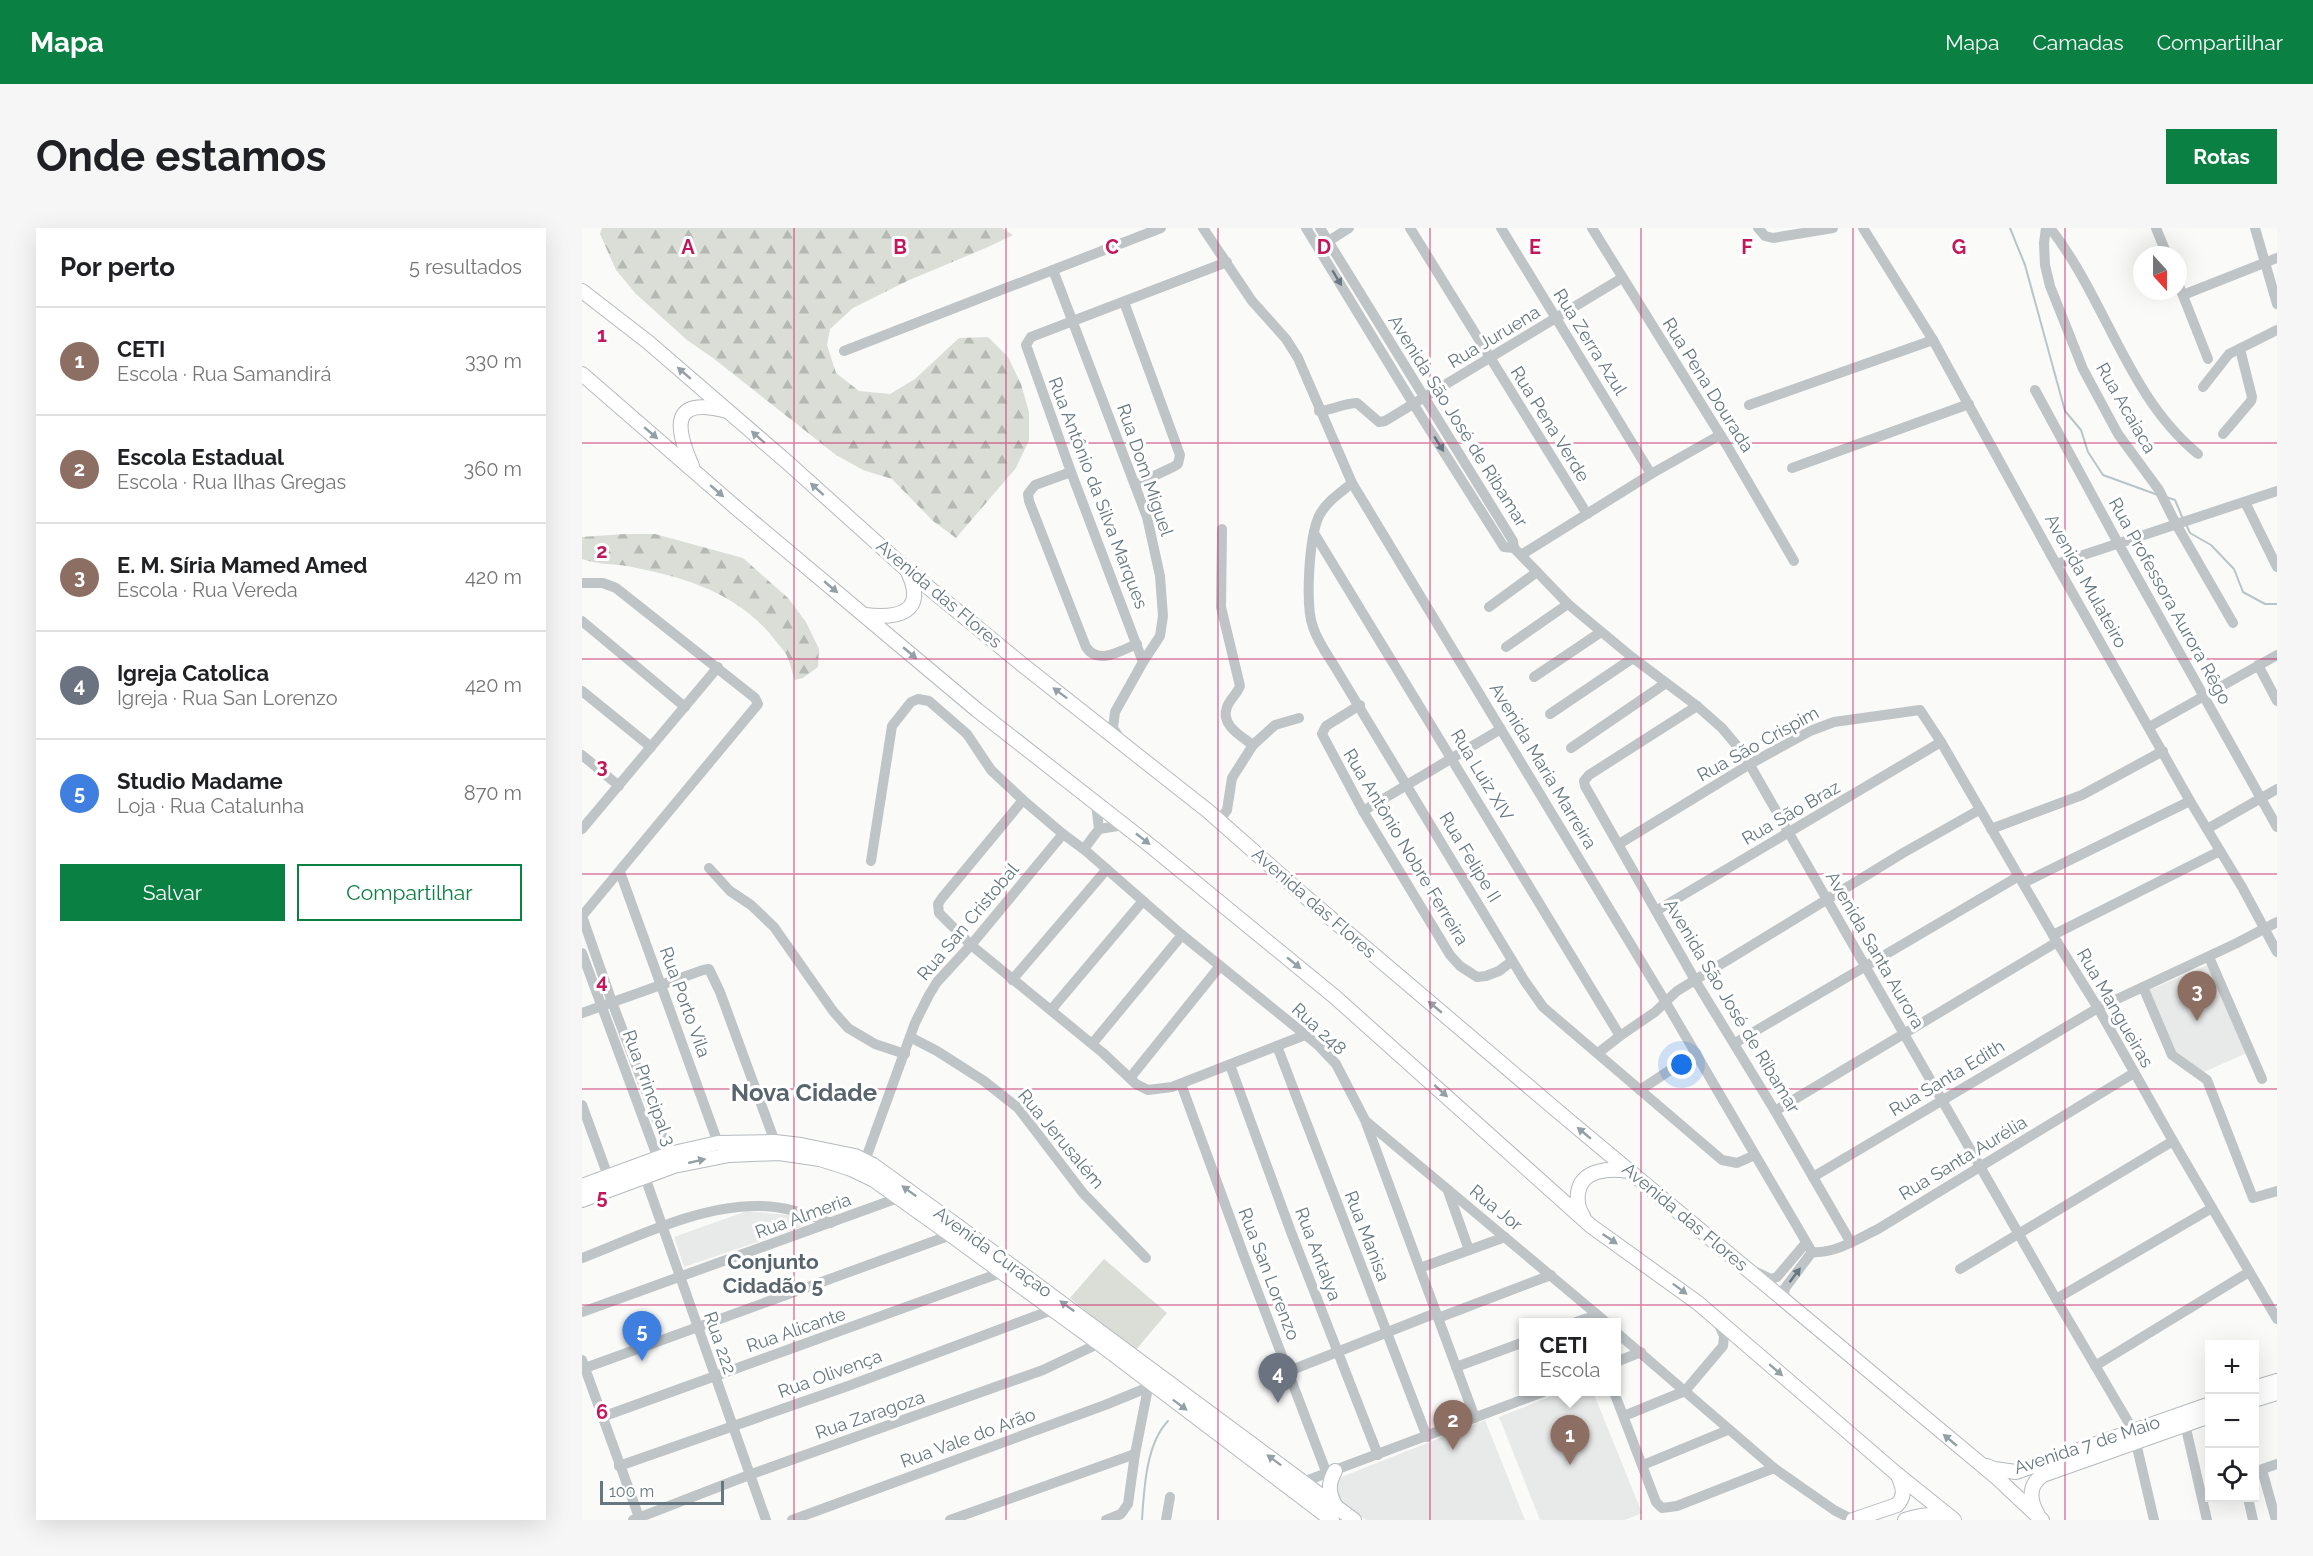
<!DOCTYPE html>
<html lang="pt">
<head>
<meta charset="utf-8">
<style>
	:root { --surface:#fff; --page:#f6f6f6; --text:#202124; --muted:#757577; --line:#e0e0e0; --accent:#0b8043 }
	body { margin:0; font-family:Raleway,sans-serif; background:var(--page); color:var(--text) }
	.controls { position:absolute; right:18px; bottom:18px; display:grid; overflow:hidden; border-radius:0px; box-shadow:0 6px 24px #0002 }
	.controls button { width:54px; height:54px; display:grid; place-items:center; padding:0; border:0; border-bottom:2px solid var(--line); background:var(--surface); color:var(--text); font:30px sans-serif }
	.compass { position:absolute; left:1551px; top:18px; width:54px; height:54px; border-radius:50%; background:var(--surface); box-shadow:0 6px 24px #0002; rotate:159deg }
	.scale { position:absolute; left:18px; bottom:15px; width:124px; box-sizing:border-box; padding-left:6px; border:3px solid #667781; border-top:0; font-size:16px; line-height:21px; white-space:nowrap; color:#667781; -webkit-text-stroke:4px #fff; paint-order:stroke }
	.you { position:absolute; left:1100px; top:837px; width:21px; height:21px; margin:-15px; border:4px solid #fff; border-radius:50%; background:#1a73e8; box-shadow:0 0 0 9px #1a73e833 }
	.badge { display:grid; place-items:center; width:39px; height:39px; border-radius:50%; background:var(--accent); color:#fff; font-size:20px; font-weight:700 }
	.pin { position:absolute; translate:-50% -50px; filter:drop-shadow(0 2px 3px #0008) }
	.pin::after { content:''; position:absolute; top:32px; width:21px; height:18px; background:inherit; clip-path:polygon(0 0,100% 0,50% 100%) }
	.popup { position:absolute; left:937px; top:1090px; width:102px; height:78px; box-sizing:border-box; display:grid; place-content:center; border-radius:0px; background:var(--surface); filter:drop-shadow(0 2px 4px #0005); font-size:20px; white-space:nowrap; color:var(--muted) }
	.popup b { font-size:22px; color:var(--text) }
	.popup::after { content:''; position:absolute; left:50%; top:100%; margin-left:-12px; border:12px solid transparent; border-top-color:var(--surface) }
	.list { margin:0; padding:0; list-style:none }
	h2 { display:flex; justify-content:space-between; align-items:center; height:78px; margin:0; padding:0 24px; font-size:26px }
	h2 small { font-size:20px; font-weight:400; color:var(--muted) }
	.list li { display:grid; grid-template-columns:39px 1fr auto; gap:18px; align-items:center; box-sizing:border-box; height:108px; padding:0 24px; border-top:2px solid var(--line) }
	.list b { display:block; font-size:22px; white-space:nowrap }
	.list p { margin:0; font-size:20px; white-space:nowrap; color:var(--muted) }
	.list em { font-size:20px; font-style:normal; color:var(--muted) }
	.actions { display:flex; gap:12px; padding:18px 24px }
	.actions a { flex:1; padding:14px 0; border:2px solid var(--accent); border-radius:0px; text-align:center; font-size:21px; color:var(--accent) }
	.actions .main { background:var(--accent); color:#fff }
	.icon { flex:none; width:33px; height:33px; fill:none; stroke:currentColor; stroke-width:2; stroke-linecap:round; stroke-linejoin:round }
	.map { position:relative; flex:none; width:1695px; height:1292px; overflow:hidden; border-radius:0px }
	header { display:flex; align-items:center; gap:36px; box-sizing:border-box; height:84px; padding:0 30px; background:var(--accent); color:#fff }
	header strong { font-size:28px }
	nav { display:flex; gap:33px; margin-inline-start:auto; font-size:21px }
	.intro { display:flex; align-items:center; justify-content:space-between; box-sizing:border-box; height:144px; padding:0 36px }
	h1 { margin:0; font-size:42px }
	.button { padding:15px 27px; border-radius:0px; background:var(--accent); color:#fff; font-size:21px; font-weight:700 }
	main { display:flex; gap:36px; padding:0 36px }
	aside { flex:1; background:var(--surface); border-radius:0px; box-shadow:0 6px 24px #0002 }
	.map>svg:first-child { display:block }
</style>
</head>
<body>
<header>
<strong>Mapa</strong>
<nav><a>Mapa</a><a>Camadas</a><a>Compartilhar</a></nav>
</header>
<div class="intro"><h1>Onde estamos</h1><a class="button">Rotas</a></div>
<main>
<aside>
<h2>Por perto<small>5 resultados</small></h2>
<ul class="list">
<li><span class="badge" style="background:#8d6e63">1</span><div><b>CETI</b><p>Escola · Rua Samandirá</p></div><em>330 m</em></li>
<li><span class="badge" style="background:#8d6e63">2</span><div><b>Escola Estadual</b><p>Escola · Rua Ilhas Gregas</p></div><em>360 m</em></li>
<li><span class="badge" style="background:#8d6e63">3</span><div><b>E. M. Síria Mamed Amed</b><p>Escola · Rua Vereda</p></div><em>420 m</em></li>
<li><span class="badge" style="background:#6b7280">4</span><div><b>Igreja Catolica</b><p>Igreja · Rua San Lorenzo</p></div><em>420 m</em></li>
<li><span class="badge" style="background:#3f7fe0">5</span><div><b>Studio Madame</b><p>Loja · Rua Catalunha</p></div><em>870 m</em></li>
</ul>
<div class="actions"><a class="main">Salvar</a><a>Compartilhar</a></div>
</aside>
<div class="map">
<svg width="1695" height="1292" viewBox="0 0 1695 1292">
	<defs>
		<pattern id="forest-firs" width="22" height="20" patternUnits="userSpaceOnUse" patternTransform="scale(1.5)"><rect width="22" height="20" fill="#daded7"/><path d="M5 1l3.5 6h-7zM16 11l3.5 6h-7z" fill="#b5b9b4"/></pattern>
	</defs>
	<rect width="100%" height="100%" fill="#fafaf8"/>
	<!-- built -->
	<g fill="#e8e9e9">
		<polygon points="1628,736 1667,824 1622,844 1590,823 1565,763"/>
		<polygon points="165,983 216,988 222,998 102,1039 92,1009"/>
		<polygon points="980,1164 1011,1164 1060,1285 1043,1292 958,1292 917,1189"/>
		<polygon points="903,1192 943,1292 785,1292 760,1278 752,1252"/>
	</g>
	<!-- grass -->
	<polygon fill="#daded7" points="522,1031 585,1085 552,1124 488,1070"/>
	<!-- forest -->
	<g fill="url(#forest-firs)">
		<polygon points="20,0 420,0 431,7 406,19 325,53 271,80 248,101 245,117 254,145 277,163 308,166 333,151 377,110 406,109 426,129 439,156 447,184 447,212 434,240 374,310 351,293 310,251 281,242 254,227 131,130 105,112 54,66 34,42 18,6"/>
		<path d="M43,306H73L161,330L206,370L224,394L237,421L236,439L221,450L213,452C210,444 208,434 204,426C200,420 194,414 190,408C152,363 101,349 45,338C30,336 15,336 0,331V309Z"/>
	</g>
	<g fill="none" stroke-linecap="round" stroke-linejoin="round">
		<!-- stream -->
		<g stroke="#b8c5c8" stroke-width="2">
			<polyline points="1428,0 1443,37 1483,183 1499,202 1506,224 1521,247 1576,267"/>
			<polyline points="1584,269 1593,272 1601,291"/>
			<polyline points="1604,296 1608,305 1629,317 1652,341 1661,364 1683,376 1695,376"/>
			<path d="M560,1292C562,1261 564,1216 586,1193"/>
		</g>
		<!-- major casing -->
		<g stroke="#b5babe" stroke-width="16">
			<g id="major">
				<polyline points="0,63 66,114 205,234 324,341 442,438 626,583 719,665 985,891 1413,1248 1460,1292"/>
				<polyline points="0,146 159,284 395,482 570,619 753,769 1009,998 1116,1075 1316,1247 1372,1292"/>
				<path d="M110,238C93,199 88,168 145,183"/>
				<path d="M283,387C317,391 345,384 326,344"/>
				<polyline points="0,958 87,926 136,915 193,914 219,917 273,928 291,937 377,999 772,1292"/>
				<polyline points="0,972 92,938 147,927 197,925 238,931 269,941 292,952 369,1007 518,1116 750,1292"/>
				<path d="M1001,988C996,981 995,973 996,965C999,941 1028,940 1047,943"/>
				<polyline points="1672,1160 1695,1153"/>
				<polyline points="1672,1172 1695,1165"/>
				<polyline points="1405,1238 1412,1241 1434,1244 1628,1176"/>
				<path d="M753,1243C745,1257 747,1266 754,1279"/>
				<path d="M1455,1285C1447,1271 1447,1256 1461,1247L1628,1188"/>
				<path d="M1271,1292L1315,1277C1324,1268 1321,1259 1316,1247"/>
				<path d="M1323,1292C1339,1287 1351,1284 1367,1292"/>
			</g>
		</g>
		<!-- minor -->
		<g stroke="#bfc4c7" stroke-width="10">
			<path d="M621,0L670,73L704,111L716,130L770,255L1083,773L1230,1024C1252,1026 1276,1011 1296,1001L1552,845"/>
			<polyline points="724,0 832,177 922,319 932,320"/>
			<polyline points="738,0 931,313 932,320 986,376 1051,430 1115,478 1140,500 1161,525 1474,1071 1551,1202 1572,1292"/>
			<polyline points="828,0 1005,286"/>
			<polyline points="919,0 1069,246"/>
			<polyline points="1010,0 1144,216 1212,333"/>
			<polyline points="1176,0 1183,8 1191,10 1251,0"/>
			<polyline points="1281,0 1351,112 1474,336 1608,573 1660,659 1695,724"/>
			<polyline points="1464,0 1462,15 1463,37 1468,58 1501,141 1536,206 1577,262 1594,296 1651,395"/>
			<path d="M1468,0C1524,71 1545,168 1616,226"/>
			<polyline points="1574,0 1585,27"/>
			<polyline points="1673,0 1695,76"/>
			<polyline points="742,16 767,0"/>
			<polyline points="471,42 565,289 578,348 581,388 578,408 561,434 533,484 531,500 537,509"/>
			<polyline points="1596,55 1626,131"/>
			<polyline points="1601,67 1695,30"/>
			<polyline points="542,74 598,227 596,236 591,239 553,257"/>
			<polyline points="262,123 579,0"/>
			<polyline points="1621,159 1647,126 1695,102"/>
			<polyline points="1453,162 1536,315 1695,599"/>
			<polyline points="1167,177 1351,112"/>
			<path d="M737,183C750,182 763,175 775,175L797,194L803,193L1040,50"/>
			<polyline points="1641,206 1669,173 1670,169 1658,121"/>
			<polyline points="1210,240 1387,176"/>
			<path d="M489,244L453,257L446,266L447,273L504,419C516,438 540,422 555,416"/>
			<path d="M770,255C758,265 744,274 737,288C727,309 723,377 731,399C736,415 748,430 756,444L942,752L961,779L1140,932L1155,935L1173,927"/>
			<polyline points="1663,274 1695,339"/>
			<path d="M640,301L639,379L658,458C655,466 648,471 645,479C638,497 659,508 671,517"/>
			<polyline points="732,305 1038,808"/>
			<polyline points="939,327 1069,246 1138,207"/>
			<polyline points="1474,336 1695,263"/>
			<polyline points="0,355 21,355 34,360 173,470 176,476 0,688 30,774 90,932"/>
			<polyline points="907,379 955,344"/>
			<polyline points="0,393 103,479"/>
			<polyline points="924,419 986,376"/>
			<polyline points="561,434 489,244 444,117 449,109 645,34"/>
			<polyline points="1676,437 1695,473"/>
			<polyline points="952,449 1019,404"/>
			<polyline points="0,463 69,519"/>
			<polyline points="778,477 744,498 740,506 781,583 868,727 878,738 895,749 904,748 917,743 930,733"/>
			<polyline points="1115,478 1007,547 1002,553 1003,558 1113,752 1193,883 1269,1015"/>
			<polyline points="968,486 1051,430"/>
			<polyline points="1567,499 1695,427"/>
			<polyline points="989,520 1084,455"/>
			<polyline points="0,527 37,558"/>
			<polyline points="441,572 360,670 356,676 357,685 389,717 521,825 554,856 566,862 590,859 723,807"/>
			<polyline points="781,583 919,501"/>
			<polyline points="637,593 645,582 650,550 671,517 693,497 717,490"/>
			<polyline points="0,601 136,439"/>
			<polyline points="517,601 542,597"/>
			<polyline points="1409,601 1500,567 1581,523"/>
			<polyline points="1625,601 1695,561"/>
			<polyline points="1037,616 1168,536 1228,503 1252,494 1338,482 1359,514 1475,714 1516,780 1591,913 1695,1091"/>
			<polyline points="502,621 517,601 514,576"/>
			<polyline points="289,633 310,498 329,474 336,471 347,473 385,506 409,542 441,572 481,606 504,623 600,707 736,817 754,836 783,892 893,1190"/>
			<polyline points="127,640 148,663 169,677 192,699 251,783 266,800 293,816 323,826"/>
			<polyline points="38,644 136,915"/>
			<polyline points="1441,655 1608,573"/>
			<polyline points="1074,683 1359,514"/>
			<polyline points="1471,707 1638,623"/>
			<polyline points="0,725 78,936"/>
			<polyline points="1627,729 1680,851"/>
			<polyline points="430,752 525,641"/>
			<polyline points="1561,759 1590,827 1625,852 1671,970 1695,963"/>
			<polyline points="469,782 560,674"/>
			<polyline points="0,785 121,742 127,741 138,764 193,914"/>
			<polyline points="328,809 355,823 402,853 436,880 501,965 564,1030"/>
			<polyline points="1153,815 1437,648"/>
			<polyline points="510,816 600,707"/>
			<polyline points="695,818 845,1209"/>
			<polyline points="1016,825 1038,808 1073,784 1095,763 1321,625 1397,582"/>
			<polyline points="648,837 709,1004 796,1227"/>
			<polyline points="548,850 638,738"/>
			<polyline points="599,856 662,1028 745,1246"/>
			<polyline points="1058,862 1114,825"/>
			<polyline points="0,877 26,948"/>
			<polyline points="1193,883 1475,714"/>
			<polyline points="785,894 1024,1094"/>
			<polyline points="280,941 333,795 347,767 355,754 389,717 481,606"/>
			<polyline points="63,949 184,1292"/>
			<polyline points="1231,949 1516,780 1655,715 1695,694"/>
			<polyline points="866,963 887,1022"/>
			<path d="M0,1030C55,1009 118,977 177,978C202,978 226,986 249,995"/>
			<polyline points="838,1040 923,1009"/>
			<polyline points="1378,1041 1591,913"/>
			<polyline points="1172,1043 1189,1051 1195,1049 1223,1016"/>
			<polyline points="1474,1071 1630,980"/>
			<polyline points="1201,1072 1203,1060 1230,1024"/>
			<polyline points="0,1084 316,970"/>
			<polyline points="856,1090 969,1047"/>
			<polyline points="994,1094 1015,1087"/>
			<polyline points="1034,1104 1192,1240 1252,1282 1271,1292"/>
			<polyline points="0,1132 58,1292"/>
			<polyline points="1034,1134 1059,1124"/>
			<polyline points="1513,1138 1667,1044"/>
			<polyline points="874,1139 942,1114"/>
			<polyline points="3,1140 369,1007"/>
			<polyline points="707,1143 854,1085"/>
			<polyline points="1032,1164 1074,1274 1080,1280 1095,1278 1192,1240"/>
			<polyline points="1042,1188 1103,1163 1141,1118 1142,1108 1136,1095"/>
			<polyline points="20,1189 418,1045"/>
			<polyline points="1603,1196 1625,1292"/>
			<polyline points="1061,1237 1146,1202"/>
			<polyline points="37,1238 266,1158 470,1082"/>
			<polyline points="1680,1242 1694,1292"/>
			<polyline points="1672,1244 1695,1236"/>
			<polyline points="721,1254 961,1164"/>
			<polyline points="1666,1270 1671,1292"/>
			<polyline points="51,1292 167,1247 461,1142 522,1113"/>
			<polyline points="210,1292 523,1177 572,1157"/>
			<polyline points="368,1292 553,1226"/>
			<polyline points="524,1292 539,1286 546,1276 553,1226 566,1160"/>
			<polyline points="584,1292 588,1269"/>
		</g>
		<!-- major -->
		<use href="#major" stroke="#fff" stroke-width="14"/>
	</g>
	<!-- one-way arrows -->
	<defs><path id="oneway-solid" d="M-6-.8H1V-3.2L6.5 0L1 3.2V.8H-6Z" transform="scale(1.5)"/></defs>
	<g fill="#667781">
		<use href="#oneway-solid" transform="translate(755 50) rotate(59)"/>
		<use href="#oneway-solid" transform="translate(857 216) rotate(58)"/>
		<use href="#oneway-solid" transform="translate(1213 1047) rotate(-53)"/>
	</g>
	<g fill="#94a0a7">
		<use href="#oneway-solid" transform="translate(102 145) rotate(-139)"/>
		<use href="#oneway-solid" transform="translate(69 205) rotate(41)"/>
		<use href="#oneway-solid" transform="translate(176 209) rotate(-139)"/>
		<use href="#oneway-solid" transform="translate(235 261) rotate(-138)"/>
		<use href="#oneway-solid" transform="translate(135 263) rotate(41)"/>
		<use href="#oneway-solid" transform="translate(249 359) rotate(40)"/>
		<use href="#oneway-solid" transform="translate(328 425) rotate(40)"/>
		<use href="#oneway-solid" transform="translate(478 465) rotate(-143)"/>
		<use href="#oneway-solid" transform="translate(561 611) rotate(38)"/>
		<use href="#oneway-solid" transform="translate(712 735) rotate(39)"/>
		<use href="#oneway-solid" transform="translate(853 779) rotate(-140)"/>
		<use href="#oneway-solid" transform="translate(859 863) rotate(42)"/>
		<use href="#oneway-solid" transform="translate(1002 905) rotate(-140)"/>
		<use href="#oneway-solid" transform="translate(115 933) rotate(-13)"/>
		<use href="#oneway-solid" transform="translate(327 963) rotate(-144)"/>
		<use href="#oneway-solid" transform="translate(1028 1011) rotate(34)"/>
		<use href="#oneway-solid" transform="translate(1098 1061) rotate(37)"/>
		<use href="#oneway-solid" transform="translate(485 1078) rotate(-144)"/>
		<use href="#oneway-solid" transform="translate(1194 1142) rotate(41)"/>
		<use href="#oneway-solid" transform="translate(598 1177) rotate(37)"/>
		<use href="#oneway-solid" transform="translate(1368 1212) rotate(-140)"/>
		<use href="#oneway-solid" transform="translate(692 1232) rotate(-143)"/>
	</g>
	<!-- grid -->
	<path fill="none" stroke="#c2185b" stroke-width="1.5" stroke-opacity="0.55" d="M212,0V1292M424,0V1292M636,0V1292M848,0V1292M1059,0V1292M1271,0V1292M1483,0V1292M0,215H1695M0,431H1695M0,646H1695M0,861H1695M0,1077H1695"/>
	<g text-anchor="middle" stroke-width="6" stroke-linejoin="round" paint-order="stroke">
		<!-- street labels -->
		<g font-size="18" fill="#667781" stroke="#fff">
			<text transform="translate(912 109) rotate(-31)" y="6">Rua Juruena</text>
			<text transform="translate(1008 114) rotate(58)" y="6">Rua Zerra Azul</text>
			<text transform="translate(1126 157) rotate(58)" y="6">Rua Pena Dourada</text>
			<text transform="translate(1544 180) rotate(60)" y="6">Rua Acaiaca</text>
			<text transform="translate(876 193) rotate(58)" y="6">Avenida São José de Ribamar</text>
			<text transform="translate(968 196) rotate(58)" y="6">Rua Pena Verde</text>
			<text transform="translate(563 242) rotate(71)" y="6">Rua Dom Miguel</text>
			<text transform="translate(516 265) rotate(69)" y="6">Rua Antônio da Silva Marques</text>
			<text transform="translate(1504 353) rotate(61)" y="6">Avenida Mulateiro</text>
			<text transform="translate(357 366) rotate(40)" y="6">Avenida das Flores</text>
			<text transform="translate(1588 373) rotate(61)" y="6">Rua Professora Aurora Rêgo</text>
			<text transform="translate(1176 516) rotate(-29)" y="6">Rua São Crispim</text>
			<text transform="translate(961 538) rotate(59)" y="6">Avenida Maria Marreira</text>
			<text transform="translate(900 547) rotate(59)" y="6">Rua Luiz XIV</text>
			<text transform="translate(1209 585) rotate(-30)" y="6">Rua São Braz</text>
			<text transform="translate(824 619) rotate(59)" y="6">Rua Antônio Nobre Ferreira</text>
			<text transform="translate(888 629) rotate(59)" y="6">Rua Felipe II</text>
			<text transform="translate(732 675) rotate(41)" y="6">Avenida das Flores</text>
			<text transform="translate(386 694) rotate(-50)" y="6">Rua San Cristobal</text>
			<text transform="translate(1293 722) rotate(60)" y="6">Avenida Santa Aurora</text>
			<text transform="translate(103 774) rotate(70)" y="6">Rua Porto Vila</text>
			<text transform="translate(1150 778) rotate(59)" y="6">Avenida São José de Ribamar</text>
			<text transform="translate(1533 780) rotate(60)" y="6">Rua Mangueiras</text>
			<text transform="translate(737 801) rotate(43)" y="6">Rua 248</text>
			<text transform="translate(1365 850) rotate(-31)" y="6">Rua Santa Edith</text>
			<text transform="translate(67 860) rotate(70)" y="6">Rua Principal 3</text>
			<text transform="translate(479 911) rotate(50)" y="6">Rua Jerusalém</text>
			<text transform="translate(1381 930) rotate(-31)" y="6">Rua Santa Aurélia</text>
			<text transform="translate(914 980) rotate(39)" y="6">Rua Jor</text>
			<text transform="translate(221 988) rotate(-20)" y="6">Rua Almeria</text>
			<text transform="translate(1103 989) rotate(40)" y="6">Avenida das Flores</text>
			<text transform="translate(785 1008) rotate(69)" y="6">Rua Manisa</text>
			<text transform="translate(411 1024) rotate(36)" y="6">Avenida Curaçao</text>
			<text transform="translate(736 1026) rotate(69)" y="6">Rua Antalya</text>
			<text transform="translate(687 1046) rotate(69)" y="6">Rua San Lorenzo</text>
			<text transform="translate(214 1102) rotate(-19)" y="6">Rua Alicante</text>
			<text transform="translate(138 1115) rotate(71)" y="6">Rua 222</text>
			<text transform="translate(248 1146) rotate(-20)" y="6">Rua Olivença</text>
			<text transform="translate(288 1187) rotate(-19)" y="6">Rua Zaragoza</text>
			<text transform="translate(386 1210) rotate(-20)" y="6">Rua Vale do Arão</text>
			<text transform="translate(1505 1217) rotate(-18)" y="6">Avenida 7 de Maio</text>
		</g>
		<!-- quarter labels -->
		<g font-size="21" font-weight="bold" fill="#58656d" stroke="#fff">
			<text x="191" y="1041">Conjunto<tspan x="191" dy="24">Cidadão 5</tspan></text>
		</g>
		<!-- district labels -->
		<g font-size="24" font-weight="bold" fill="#58656d" stroke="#fff">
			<text x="222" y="873">Nova Cidade</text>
		</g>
	</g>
	<g font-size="20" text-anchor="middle" font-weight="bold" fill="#c2185b" stroke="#fff" stroke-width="6" stroke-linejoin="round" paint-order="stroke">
		<text x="106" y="26">A</text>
		<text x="318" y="26">B</text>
		<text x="530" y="26">C</text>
		<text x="742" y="26">D</text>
		<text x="953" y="26">E</text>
		<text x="1165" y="26">F</text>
		<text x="1377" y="26">G</text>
		<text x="20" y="114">1</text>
		<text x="20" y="330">2</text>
		<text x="20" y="545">3</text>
		<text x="20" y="760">4</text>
		<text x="20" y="976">5</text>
		<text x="20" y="1191">6</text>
	</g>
</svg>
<div class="controls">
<button>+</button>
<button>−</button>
<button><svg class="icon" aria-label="locate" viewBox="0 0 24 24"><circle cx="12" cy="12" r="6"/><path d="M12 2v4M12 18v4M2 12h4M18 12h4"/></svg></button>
</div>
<svg class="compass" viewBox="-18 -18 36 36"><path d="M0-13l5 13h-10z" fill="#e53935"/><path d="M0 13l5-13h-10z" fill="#757577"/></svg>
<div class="scale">100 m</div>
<div class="you"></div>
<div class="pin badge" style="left:988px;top:1237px;background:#8d6e63">1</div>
<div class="popup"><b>CETI</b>Escola</div>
<div class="pin badge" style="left:871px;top:1222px;background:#8d6e63">2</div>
<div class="pin badge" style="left:1615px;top:793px;background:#8d6e63">3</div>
<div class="pin badge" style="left:696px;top:1175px;background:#6b7280">4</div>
<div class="pin badge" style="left:60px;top:1133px;background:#3f7fe0">5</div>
</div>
</main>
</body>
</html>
